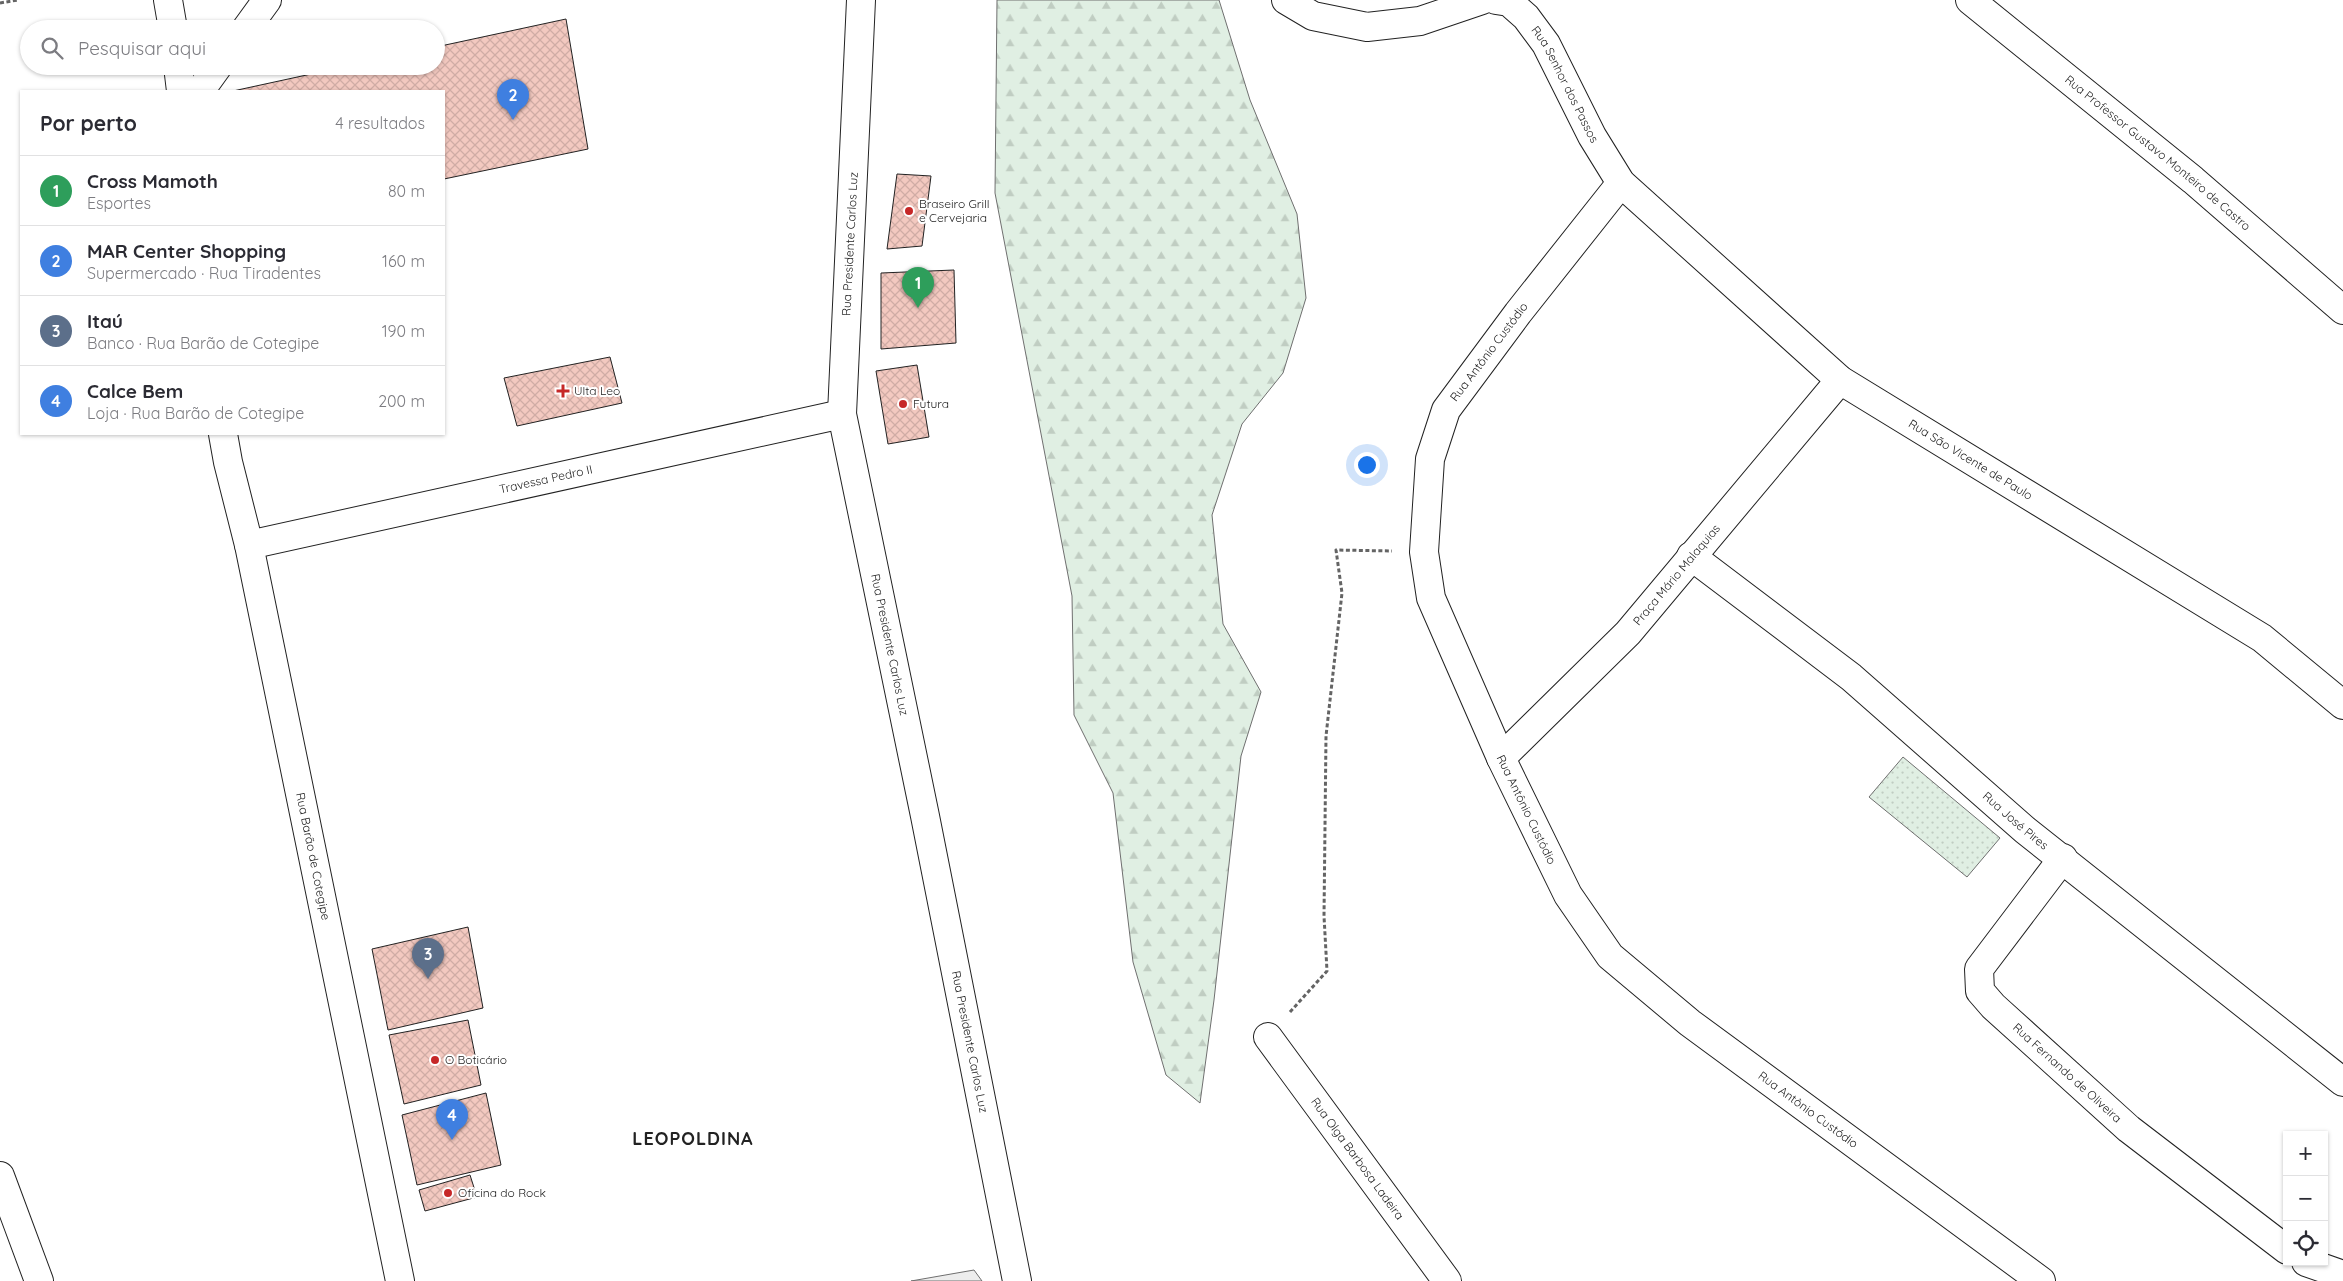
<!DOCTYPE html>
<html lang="pt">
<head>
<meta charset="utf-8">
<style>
	:root { --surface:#fff; --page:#f7f7f7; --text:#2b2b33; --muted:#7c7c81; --line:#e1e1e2; --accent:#111827 }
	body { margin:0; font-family:Quicksand,sans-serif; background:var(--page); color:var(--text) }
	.controls { position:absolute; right:15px; bottom:15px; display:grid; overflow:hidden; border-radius:0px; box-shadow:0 1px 4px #0004 }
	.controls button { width:45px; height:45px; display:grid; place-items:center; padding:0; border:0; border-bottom:1px solid var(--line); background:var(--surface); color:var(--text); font:25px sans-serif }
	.you { position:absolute; left:1366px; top:464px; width:18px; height:18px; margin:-12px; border:4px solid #fff; border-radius:50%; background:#1a73e8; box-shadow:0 0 0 8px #1a73e833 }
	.badge { display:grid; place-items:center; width:32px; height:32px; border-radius:50%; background:var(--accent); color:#fff; font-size:16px; font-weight:700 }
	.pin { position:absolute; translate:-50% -41px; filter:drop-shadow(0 1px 2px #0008) }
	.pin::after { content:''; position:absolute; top:26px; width:18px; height:15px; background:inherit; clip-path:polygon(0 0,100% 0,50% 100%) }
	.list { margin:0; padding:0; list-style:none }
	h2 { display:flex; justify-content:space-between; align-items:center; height:65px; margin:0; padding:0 20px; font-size:21px }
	h2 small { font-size:16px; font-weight:400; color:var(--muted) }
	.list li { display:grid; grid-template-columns:32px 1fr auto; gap:15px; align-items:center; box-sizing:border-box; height:70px; padding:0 20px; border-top:1px solid var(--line) }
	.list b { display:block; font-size:19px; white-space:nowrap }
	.list p { margin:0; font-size:16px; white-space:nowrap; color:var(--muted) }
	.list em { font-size:16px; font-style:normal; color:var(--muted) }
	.icon { flex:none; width:28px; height:28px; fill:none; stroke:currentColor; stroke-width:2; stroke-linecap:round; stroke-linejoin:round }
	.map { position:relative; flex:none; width:2343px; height:1281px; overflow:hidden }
	.search { position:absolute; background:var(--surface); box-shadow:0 1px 4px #0004; left:20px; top:20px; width:425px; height:55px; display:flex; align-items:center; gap:12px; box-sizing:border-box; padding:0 18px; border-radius:28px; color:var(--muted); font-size:19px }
	.panel { position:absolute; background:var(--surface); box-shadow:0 1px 4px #0004; left:20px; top:90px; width:425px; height:345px; border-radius:0px }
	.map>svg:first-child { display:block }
</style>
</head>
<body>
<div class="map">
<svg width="2343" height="1281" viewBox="0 0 2343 1281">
	<defs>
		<pattern id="forest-firs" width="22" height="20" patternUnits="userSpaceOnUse" patternTransform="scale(1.25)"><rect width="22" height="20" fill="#e0efe3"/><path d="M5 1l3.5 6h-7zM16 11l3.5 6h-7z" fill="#c0cdc2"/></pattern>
		<pattern id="park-dots" width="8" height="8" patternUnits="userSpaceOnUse" patternTransform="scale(1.25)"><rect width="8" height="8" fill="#e0efe3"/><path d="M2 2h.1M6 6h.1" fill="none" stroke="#c0cdc2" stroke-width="1.8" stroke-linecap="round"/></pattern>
		<pattern id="building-cross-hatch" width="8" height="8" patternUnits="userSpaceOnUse" patternTransform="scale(1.25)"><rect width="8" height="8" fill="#f3c9c0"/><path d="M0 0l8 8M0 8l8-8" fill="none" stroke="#d0aca5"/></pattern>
	</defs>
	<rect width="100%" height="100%" fill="#fff"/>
	<!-- forest -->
	<polygon fill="url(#forest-firs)" stroke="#6f6f6f" points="997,0 1219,0 1250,100 1297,214 1306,298 1283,373 1242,424 1212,515 1223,624 1261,692 1241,756 1214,1000 1200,1103 1166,1075 1133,962 1113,793 1074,715 1072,596 995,193"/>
	<!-- park -->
	<polygon fill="url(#park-dots)" stroke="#6f6f6f" points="1903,757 2000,838 1967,877 1869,797"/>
	<!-- parking -->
	<polygon fill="#ededed" stroke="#6f6f6f" points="974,1270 982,1281 911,1281"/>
	<!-- building -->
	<g fill="url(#building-cross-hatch)" stroke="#222">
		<polygon points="566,19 588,149 444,179 444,91 233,91 348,66 436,66 436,47"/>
		<polygon points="897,174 931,176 922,246 887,249"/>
		<polygon points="954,270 956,343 881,349 881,273"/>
		<polygon points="610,357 622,403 517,426 504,378"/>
		<polygon points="917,365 929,437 888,444 876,371"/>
		<polygon points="468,927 483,1008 388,1030 372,949"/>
		<polygon points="468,1020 481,1085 404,1104 389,1035"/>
		<polygon points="486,1093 501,1165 417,1185 402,1115"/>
		<polygon points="470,1175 477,1197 425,1211 419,1190"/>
	</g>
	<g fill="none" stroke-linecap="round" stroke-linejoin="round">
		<!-- minor casing -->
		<g stroke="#222" stroke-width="30">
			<g id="minor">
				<polyline points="1286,0 1313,16 1367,27 1420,21 1482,0"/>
				<path id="s1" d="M1496,0L1509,2L1526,17L1546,44L1592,136L1621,183L1840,380L2262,638L2343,705"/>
				<path id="s2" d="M1970,0L2193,180L2343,310"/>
				<polyline points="246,29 267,0"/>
				<polyline points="200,91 218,66"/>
				<path id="s3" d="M1621,183L1518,313L1446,410L1430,459L1424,552L1431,598L1501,758L1568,895L1610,956L1690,1023L2041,1281"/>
				<path id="s4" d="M249,545L842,414"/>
				<path id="s5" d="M1691,556L1851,677L2025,830L2343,1082"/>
				<path id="s6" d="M1501,758L1628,633L1840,380"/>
				<path id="s7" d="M2063,858L1979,969L1980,991L1993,1006L2129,1129L2287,1250"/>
				<path id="s8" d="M1268,1037L1447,1281"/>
				<polyline points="0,1176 39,1281"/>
				<polyline points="2306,1262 2343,1275"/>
			</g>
		</g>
		<!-- tertiary casing -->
		<g stroke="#222" stroke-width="30">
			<g id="tertiary">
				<polyline points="168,0 173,29"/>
				<path id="s9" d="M861,0L842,414L925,816L1017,1281"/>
				<polyline points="178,66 181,91"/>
				<path id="s10" d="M223,434L228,462L249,545L400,1281"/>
			</g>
		</g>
		<!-- path -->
		<g stroke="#646464" stroke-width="3" stroke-dasharray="4 2.5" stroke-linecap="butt">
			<polyline points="0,3 18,0"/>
			<polyline points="1290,1012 1327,971 1324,916 1326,736 1342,593 1336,550 1392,551"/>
		</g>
		<!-- minor -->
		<use href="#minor" stroke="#fff" stroke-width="28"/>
		<!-- tertiary -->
		<use href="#tertiary" stroke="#fff" stroke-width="28"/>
	</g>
	<!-- markers -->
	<g fill="#c62828" stroke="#fff" stroke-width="2">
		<circle cx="909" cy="211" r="5"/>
		<path d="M560.5 383.5h5v5h5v5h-5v5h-5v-5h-5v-5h5z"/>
		<circle cx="903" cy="404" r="5"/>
		<circle cx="435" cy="1060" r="5"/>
		<circle cx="448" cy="1193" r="5"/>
	</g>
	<g text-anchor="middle" stroke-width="4" stroke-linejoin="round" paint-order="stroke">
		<!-- street labels -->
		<g font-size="12" fill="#222" stroke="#fff">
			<text dy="4" stroke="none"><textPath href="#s1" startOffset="114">Rua Senhor dos Passos</textPath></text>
			<text dy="4" stroke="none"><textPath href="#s2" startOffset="242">Rua Professor Gustavo Monteiro de Castro</textPath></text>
			<text transform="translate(850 244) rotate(-87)" y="4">Rua Presidente Carlos Luz</text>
			<text transform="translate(1489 352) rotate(-53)" y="4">Rua Antônio Custódio</text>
			<text dy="4" stroke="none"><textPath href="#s1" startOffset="675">Rua São Vicente de Paulo</textPath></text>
			<text dy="4" stroke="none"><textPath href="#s4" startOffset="304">Travessa Pedro II</textPath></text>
			<text dy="4" stroke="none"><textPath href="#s6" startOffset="254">Praça Mário Malaquias</textPath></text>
			<text dy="4" stroke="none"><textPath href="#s9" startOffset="650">Rua Presidente Carlos Luz</textPath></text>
			<text dy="4" stroke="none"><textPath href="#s3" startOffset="710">Rua Antônio Custódio</textPath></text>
			<text dy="4" stroke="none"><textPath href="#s5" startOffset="419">Rua José Pires</textPath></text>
			<text dy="4" stroke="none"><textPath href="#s10" startOffset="432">Rua Barão de Cotegipe</textPath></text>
			<text dy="4" stroke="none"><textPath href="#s9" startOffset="1055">Rua Presidente Carlos Luz</textPath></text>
			<text dy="4" stroke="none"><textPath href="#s7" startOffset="281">Rua Fernando de Oliveira</textPath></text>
			<text dy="4" stroke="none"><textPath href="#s3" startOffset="1130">Rua Antônio Custódio</textPath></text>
			<text dy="4" stroke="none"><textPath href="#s8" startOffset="151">Rua Olga Barbosa Ladeira</textPath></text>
		</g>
		<!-- poi labels -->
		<g font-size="12" fill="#222" stroke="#fff" text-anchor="start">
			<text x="919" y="208">Braseiro Grill<tspan x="919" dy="14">e Cervejaria</tspan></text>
			<text x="574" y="395">Ulta Leo</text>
			<text x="913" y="408">Futura</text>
			<text x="445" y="1064">O Boticário</text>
			<text x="458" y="1197">Oficina do Rock</text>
		</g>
		<!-- district labels -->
		<g font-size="18" font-weight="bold" letter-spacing="1" fill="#222" stroke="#fff">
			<text x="693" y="1145">LEOPOLDINA</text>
		</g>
	</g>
</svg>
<div class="controls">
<button>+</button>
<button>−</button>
<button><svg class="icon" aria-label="locate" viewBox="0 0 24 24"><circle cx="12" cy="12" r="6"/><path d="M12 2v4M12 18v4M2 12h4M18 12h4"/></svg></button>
</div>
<div class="you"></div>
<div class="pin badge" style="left:918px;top:308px;background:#2e9e5b">1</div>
<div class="pin badge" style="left:513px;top:120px;background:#3f7fe0">2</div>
<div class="pin badge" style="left:428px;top:979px;background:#5c6f8a">3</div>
<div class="pin badge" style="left:452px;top:1140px;background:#3f7fe0">4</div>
<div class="search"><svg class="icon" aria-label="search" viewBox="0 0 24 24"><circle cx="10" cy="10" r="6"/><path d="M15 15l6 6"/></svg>Pesquisar aqui</div>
<section class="panel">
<h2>Por perto<small>4 resultados</small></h2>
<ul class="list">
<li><span class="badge" style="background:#2e9e5b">1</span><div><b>Cross Mamoth</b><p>Esportes</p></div><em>80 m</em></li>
<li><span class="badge" style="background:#3f7fe0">2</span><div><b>MAR Center Shopping</b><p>Supermercado · Rua Tiradentes</p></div><em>160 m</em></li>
<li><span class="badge" style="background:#5c6f8a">3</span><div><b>Itaú</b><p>Banco · Rua Barão de Cotegipe</p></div><em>190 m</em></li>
<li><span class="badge" style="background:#3f7fe0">4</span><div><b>Calce Bem</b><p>Loja · Rua Barão de Cotegipe</p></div><em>200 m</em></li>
</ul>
</section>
</div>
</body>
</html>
